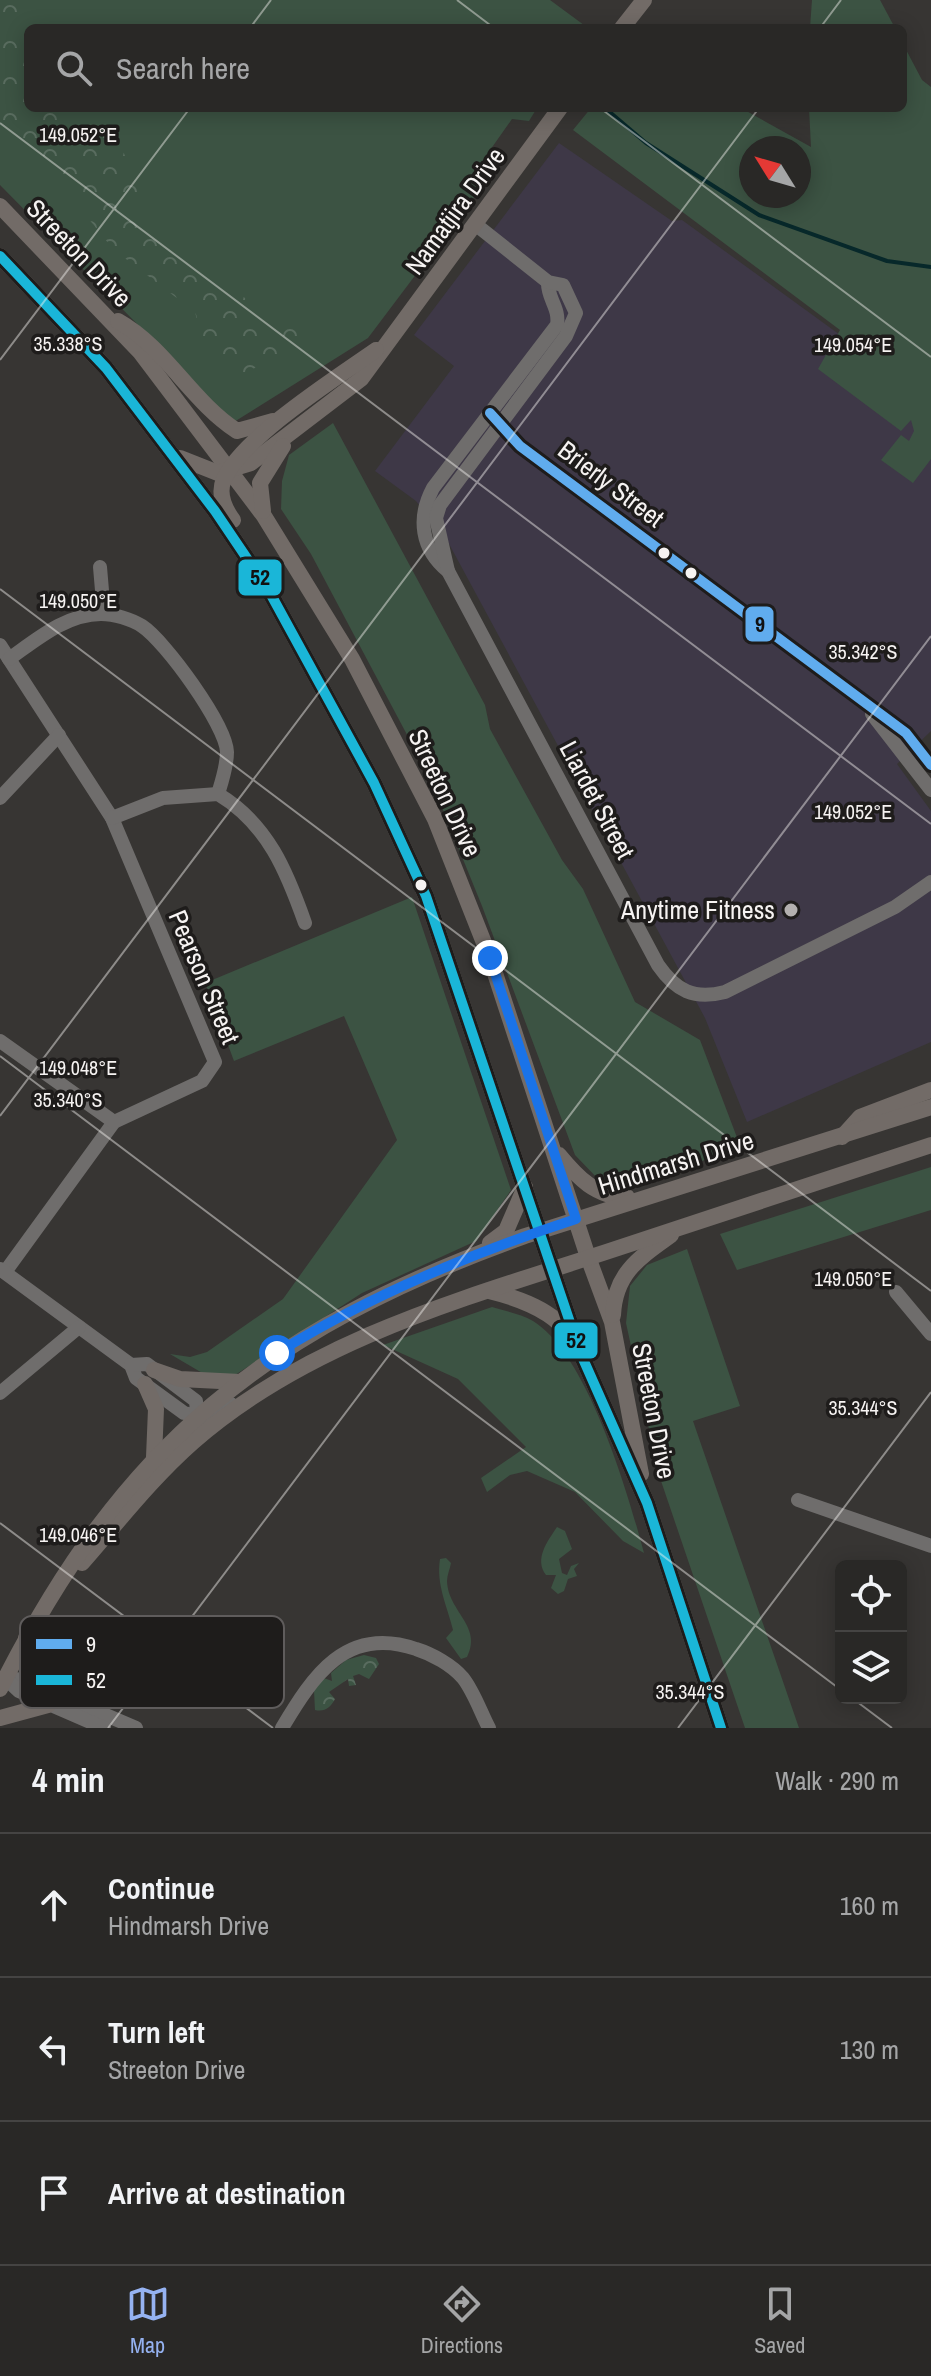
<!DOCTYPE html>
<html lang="en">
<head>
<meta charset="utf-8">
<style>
	:root { --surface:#292826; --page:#31302e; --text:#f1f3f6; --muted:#a5a6a7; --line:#454443; --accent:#95b2f1 }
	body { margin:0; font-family:"Archivo Narrow",sans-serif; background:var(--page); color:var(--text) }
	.controls { position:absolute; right:24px; bottom:24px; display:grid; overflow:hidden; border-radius:12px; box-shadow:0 4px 20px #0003 }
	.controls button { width:72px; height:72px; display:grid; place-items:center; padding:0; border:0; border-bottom:2px solid var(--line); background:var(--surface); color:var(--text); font:40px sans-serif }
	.compass { position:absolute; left:739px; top:136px; width:72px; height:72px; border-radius:50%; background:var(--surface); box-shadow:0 4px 20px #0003; rotate:307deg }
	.stop { position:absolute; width:24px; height:24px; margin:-18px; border:6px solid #1a73e8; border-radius:50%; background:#fff }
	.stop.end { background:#1a73e8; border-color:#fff; box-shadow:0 2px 8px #0008 }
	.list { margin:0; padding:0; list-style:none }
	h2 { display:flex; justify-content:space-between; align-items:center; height:104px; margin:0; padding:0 32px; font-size:34px }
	h2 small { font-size:26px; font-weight:400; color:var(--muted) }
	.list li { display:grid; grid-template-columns:52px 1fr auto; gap:24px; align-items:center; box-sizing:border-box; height:144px; padding:0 32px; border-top:2px solid var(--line) }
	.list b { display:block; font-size:30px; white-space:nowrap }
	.list p { margin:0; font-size:26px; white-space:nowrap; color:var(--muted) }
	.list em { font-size:26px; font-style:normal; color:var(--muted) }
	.icon { flex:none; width:44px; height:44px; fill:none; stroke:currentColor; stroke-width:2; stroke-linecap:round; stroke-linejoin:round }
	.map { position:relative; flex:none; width:931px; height:1728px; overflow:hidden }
	.search { position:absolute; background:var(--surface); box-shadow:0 4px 20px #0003; left:24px; right:24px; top:24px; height:88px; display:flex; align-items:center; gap:20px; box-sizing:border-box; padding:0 28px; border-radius:12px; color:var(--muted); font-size:30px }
	.sheet { height:536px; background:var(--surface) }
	nav { display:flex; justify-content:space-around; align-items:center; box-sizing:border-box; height:112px; border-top:2px solid var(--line); background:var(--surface); font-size:22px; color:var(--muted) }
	nav a { display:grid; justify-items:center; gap:4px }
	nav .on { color:var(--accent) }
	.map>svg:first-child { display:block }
</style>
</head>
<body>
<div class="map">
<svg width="931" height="1728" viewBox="0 0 931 1728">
	<defs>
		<pattern id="forest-crowns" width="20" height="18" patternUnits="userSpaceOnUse" patternTransform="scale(2)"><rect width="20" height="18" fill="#3c5343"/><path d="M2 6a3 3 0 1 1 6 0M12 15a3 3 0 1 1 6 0" fill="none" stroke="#596c5f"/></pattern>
	</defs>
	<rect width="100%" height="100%" fill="#373533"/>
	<!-- commercial -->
	<polygon fill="#3e3847" points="559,143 672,221 682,220 931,401 931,731 897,764 931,811 931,1042 747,1122 705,1018 448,542 416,501 375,471 454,366 414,335"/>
	<!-- green -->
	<g fill="#3c5343" fill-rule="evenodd">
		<polygon points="0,0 550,0 588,28 28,28 28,108 537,108 529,121 512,119 488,153 484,184 368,338 234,422 202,400 144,331 0,185"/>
		<polygon points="812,0 880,0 895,28 810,28"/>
		<path d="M903,44L922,80L931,87V459L913,483L881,460L901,435L909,441L914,431L911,420L901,431L818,369L840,330L573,130L591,108H741L811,147L809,108H903ZM751,148H799V196H751Z"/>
		<polygon points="333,423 485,705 490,729 562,860 583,889 635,1002 700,1040 741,1148 633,1184 599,1180 575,1155 482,906 430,778 311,554 281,509 282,481 289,455"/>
		<polygon points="412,897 511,1190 476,1241 362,1293 221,1384 170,1354 190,1357 207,1352 283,1299 397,1140 344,1016 234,1061 205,983"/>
		<polygon points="931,1167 931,1210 737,1270 720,1234"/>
		<polygon points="687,1249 740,1406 693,1421 799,1728 745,1728 659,1475 626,1323 630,1286 647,1265"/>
		<path d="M492,1307C505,1311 521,1314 533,1321C588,1355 628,1493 644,1553L623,1541L575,1492L527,1471L510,1475L487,1492L481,1478L526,1447L458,1379L383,1345Z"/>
		<path d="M557,1527L565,1531L572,1549L559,1559L562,1573L567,1575L571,1566L579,1563L574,1569L577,1576L568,1579L564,1591L558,1594L551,1588L556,1575H546C534,1559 547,1542 557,1527Z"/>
		<path d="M446,1558L451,1563C450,1569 447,1575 447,1581C448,1612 483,1626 467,1657L461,1659L446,1638L453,1630C447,1605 436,1585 440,1559Z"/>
	</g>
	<!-- forest -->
	<g fill="url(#forest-crowns)">
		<polygon points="0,0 33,0 8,30 21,53 28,55 28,108 72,108 84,133 117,134 138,192 145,227 245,298 258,325 306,330 298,350 238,375 208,361 195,312 113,249 63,187 19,145 0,121"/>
		<path d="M364,1655L376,1658L379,1664L369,1679L359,1674L353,1676L356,1685L349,1686L348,1679L329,1692L335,1699C330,1708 325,1712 315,1710L314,1690L321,1677L332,1681L331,1673L346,1660Z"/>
	</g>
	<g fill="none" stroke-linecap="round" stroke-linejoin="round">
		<!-- stream -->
		<polyline stroke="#07282a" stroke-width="4" points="605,108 646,143 759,215 887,261 931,267"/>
		<!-- minor -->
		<g stroke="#6f6d6c" stroke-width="14">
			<path d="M548,282C547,298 560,308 557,325L433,488C417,518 421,549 448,571L658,965C676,991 694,1000 725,992L895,907L931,882"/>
			<polyline points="490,413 520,446 906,733 931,765"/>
			<polyline points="100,567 104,614"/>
			<polyline points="448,571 436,518 440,505 566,336 576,313 563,285 548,282 475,224"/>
			<polyline points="0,645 112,818 215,1062 202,1081 114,1122 5,1272"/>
			<path d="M9,659C36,640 66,614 101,614C114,614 131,619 142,626C165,641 226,725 227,752C227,766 222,781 218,794"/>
			<polyline points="872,714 931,790"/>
			<polyline points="0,798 59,735"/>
			<path d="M112,818L163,798L218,794C268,824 287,872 305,923"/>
			<polyline points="0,1041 114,1122"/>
			<polyline points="0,1269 131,1365 136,1378 184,1413 209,1418 231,1404"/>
			<polyline points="896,1292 931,1334"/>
			<polyline points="131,1365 147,1364 196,1401 198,1424"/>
			<polyline points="0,1393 79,1327"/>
			<polyline points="798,1500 931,1546"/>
			<polyline points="5,1678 24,1680 136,1728"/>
			<polyline points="5,1678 19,1691 104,1728"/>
			<path d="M282,1728C313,1676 346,1625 416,1649C432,1654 452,1665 463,1678C474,1692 481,1713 489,1728"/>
		</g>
		<!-- major -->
		<g stroke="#726b67" stroke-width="16">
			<polyline points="622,28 644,0"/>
			<polyline points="0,206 140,352 264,516 352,659 435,819 490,958 588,1257 612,1322 641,1474"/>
			<polyline points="0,256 106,368 215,511 269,591 374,783 426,896 580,1352 647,1503 721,1728"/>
			<path d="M118,321C166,348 191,401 237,431L273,421"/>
			<polyline points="180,458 218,473 251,463 361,379 560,108"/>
			<polyline points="263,511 260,483 283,446"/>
			<path d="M233,520C224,508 218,493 224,479C243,437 336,378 376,350"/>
			<polyline points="842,1137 860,1117 931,1090"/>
			<path d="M559,1155C578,1178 596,1197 627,1197"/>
			<polyline points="490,1243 506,1231 525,1187"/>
			<path d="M489,1291C518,1298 554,1310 571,1337"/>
			<path d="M613,1315C615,1273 639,1258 671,1235"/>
			<polyline points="154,1370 180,1379 240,1382"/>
			<polyline points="145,1384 156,1409 154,1457"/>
			<path d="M82,1563C118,1522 152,1478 193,1442C307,1342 461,1299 603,1253C712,1217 822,1181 931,1145"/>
			<polyline points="26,1638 52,1693"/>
			<path d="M0,1689C123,1443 268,1328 525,1236L931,1107"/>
			<polyline points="0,1718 48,1705"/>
		</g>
		<!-- bus-1 casing -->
		<g stroke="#1e1c1b" stroke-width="16">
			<polyline id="bus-1" points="490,413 520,446 906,733 931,765"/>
		</g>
		<!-- bus-2 casing -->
		<g stroke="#1e1c1b" stroke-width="16">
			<polyline id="bus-2" points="0,256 106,368 215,511 269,591 374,783 426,896 580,1352 647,1503 721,1728"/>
		</g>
		<!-- bus-1 -->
		<use href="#bus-1" stroke="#60acee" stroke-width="10"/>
		<!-- bus-2 -->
		<use href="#bus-2" stroke="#1ab6d8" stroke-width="10"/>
	</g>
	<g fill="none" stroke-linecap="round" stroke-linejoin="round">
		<!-- route -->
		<path stroke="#1a73e8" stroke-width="10" d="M277,1353C370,1295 472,1253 576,1219L490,958"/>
	</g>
	<!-- ticks -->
	<path fill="none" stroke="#f6f3f2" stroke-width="2" stroke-opacity="0.45" d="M457,0L494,28M250,28L271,0M820,28L841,0M600,108L931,357M0,123L931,824M0,360L190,108M0,589L931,1291M0,1056L841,1690M0,1116L759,108M0,1523L273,1728M852,1698L892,1728M108,1728L931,636M678,1728L931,1392"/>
	<!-- markers -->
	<g fill="#f6f3f2" stroke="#1e1c1b" stroke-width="3">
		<circle cx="664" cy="553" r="7"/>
		<circle cx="691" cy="573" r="7"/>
		<circle cx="421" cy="885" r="7"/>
	</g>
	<circle fill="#b3b0af" stroke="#1e1c1b" stroke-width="3" cx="791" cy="910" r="8"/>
	<g text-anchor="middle" stroke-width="7" stroke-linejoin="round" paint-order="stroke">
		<!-- street labels -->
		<g font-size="26" fill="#f6f3f2" stroke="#1e1c1b">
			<text transform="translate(455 211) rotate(-54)" y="9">Namatjira Drive</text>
			<text transform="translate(79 253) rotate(46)" y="9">Streeton Drive</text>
			<text transform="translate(611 484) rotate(37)" y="9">Brierly Street</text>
			<text transform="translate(445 793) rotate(65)" y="9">Streeton Drive</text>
			<text transform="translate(597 800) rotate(62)" y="9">Liardet Street</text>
			<text transform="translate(204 977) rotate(67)" y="9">Pearson Street</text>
			<text transform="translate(676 1163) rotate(-17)" y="9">Hindmarsh Drive</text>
			<text transform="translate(654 1411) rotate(79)" y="9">Streeton Drive</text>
		</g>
		<!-- poi labels -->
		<g font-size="26" fill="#f6f3f2" stroke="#1e1c1b" text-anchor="end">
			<text x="775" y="919">Anytime Fitness</text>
		</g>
	</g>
	<!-- legend -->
	<rect x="20" y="1616" width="264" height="92" rx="12" fill="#1e1c1b" stroke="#5f5c5c" stroke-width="2"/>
	<rect x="36" y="1639" width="36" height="10" fill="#60acee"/>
	<rect x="36" y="1675" width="36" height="10" fill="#1ab6d8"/>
	<g font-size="22" fill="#f6f3f2">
		<text x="86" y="1652">9</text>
		<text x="86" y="1688">52</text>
	</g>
	<g font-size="20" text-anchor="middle" fill="#f6f3f2" stroke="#1e1c1b" stroke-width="7" stroke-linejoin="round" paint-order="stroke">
		<text x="78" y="142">149.052°E</text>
		<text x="68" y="351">35.338°S</text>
		<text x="853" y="352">149.054°E</text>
		<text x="78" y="608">149.050°E</text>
		<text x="863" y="659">35.342°S</text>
		<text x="853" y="819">149.052°E</text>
		<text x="78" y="1075">149.048°E</text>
		<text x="68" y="1107">35.340°S</text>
		<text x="853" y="1286">149.050°E</text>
		<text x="863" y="1415">35.344°S</text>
		<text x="78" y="1542">149.046°E</text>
		<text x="690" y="1699">35.344°S</text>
	</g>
	<g stroke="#1e1c1b" stroke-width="3">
		<rect x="237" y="558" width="46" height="39" rx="8" fill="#1ab6d8"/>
		<rect x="744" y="605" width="31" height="38" rx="8" fill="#60acee"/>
		<rect x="553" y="1321" width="46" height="39" rx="8" fill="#1ab6d8"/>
	</g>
	<g font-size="22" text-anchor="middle" font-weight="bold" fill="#111">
		<text x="260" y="585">52</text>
		<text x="760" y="632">9</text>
		<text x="576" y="1348">52</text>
	</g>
</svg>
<div class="controls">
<button><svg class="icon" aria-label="locate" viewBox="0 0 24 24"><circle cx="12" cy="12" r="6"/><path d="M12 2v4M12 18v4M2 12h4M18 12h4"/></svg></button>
<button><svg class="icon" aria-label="layers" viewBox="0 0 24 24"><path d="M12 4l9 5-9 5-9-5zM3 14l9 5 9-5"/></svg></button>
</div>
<svg class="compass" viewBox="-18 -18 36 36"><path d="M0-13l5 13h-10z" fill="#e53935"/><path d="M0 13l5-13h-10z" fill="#a5a6a7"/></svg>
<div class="stop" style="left:277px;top:1353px"></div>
<div class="stop end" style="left:490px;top:958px"></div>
<div class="search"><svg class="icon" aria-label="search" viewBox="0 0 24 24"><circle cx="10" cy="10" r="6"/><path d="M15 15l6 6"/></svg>Search here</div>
</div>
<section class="sheet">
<h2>4 min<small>Walk · 290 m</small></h2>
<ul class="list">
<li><svg class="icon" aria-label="ahead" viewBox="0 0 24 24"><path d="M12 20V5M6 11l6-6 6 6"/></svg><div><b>Continue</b><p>Hindmarsh Drive</p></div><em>160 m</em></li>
<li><svg class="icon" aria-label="left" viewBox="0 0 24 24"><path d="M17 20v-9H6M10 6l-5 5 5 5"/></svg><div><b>Turn left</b><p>Streeton Drive</p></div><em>130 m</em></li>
<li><svg class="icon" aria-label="arrive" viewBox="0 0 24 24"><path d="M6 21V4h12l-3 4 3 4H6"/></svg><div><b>Arrive at destination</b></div></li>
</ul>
</section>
<nav>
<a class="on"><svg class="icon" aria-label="map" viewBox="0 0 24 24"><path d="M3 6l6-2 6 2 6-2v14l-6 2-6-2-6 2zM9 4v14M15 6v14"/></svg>Map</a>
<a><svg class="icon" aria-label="directions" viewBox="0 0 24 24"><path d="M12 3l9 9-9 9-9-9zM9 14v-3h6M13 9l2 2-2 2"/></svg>Directions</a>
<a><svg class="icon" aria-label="saved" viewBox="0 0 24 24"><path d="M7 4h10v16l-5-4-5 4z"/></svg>Saved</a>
</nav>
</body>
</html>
